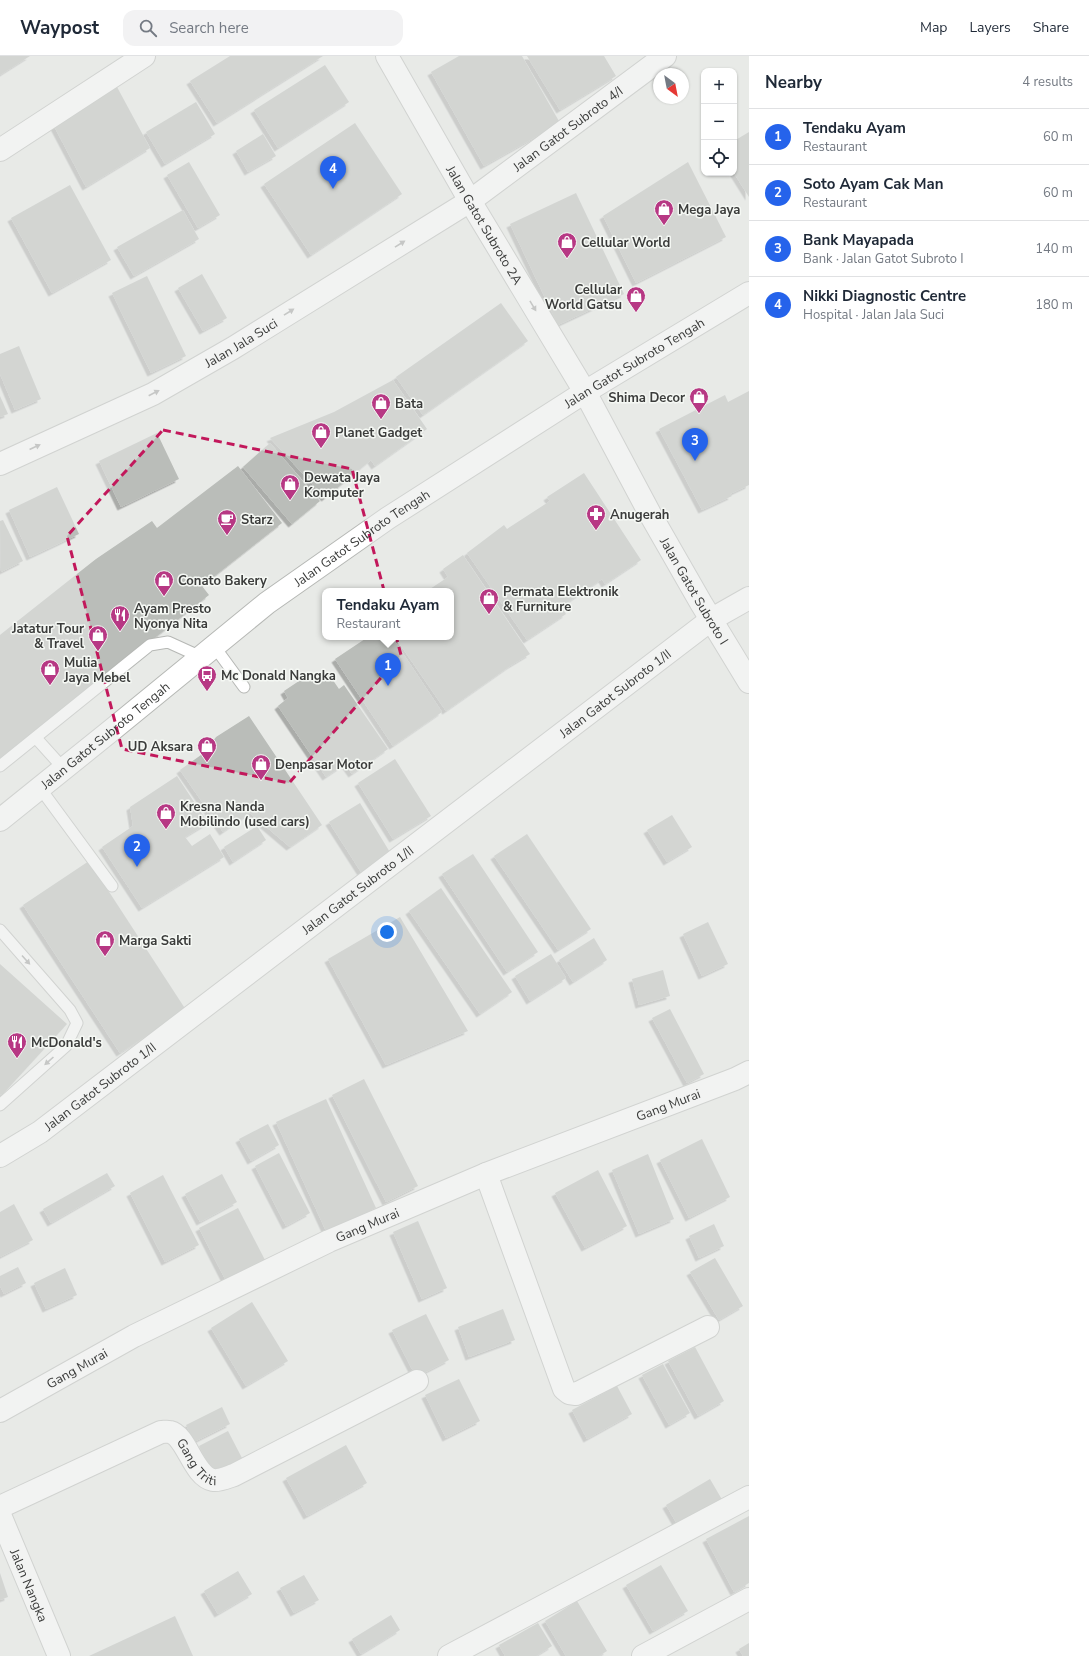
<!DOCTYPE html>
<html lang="en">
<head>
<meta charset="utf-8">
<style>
	:root { --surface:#fff; --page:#f2f2f3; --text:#1f2937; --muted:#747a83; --line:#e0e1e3; --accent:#2563eb }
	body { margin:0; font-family:"Nunito Sans",sans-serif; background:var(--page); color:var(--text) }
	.controls { position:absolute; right:12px; top:12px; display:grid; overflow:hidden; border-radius:8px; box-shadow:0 1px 3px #0004 }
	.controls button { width:36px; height:36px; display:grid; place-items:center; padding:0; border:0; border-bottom:1px solid var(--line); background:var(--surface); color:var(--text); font:20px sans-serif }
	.compass { position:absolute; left:653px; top:12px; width:36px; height:36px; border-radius:50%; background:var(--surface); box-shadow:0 1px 3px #0004; rotate:148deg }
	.you { position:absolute; left:387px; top:876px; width:14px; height:14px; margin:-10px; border:3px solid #fff; border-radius:50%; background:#1a73e8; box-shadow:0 0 0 6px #1a73e833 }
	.badge { display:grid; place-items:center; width:26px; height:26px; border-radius:50%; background:var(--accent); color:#fff; font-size:13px; font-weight:700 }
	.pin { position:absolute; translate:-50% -33px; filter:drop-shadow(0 1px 2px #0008) }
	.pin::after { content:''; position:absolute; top:21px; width:14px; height:12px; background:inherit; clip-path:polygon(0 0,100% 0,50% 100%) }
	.popup { position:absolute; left:322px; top:532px; width:132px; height:52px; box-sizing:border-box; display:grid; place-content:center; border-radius:8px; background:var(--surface); filter:drop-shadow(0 1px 3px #0005); font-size:13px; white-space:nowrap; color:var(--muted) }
	.popup b { font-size:15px; color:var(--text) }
	.popup::after { content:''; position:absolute; left:50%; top:100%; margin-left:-8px; border:8px solid transparent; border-top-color:var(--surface) }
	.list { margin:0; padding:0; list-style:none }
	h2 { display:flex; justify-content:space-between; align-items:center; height:52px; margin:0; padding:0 16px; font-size:17px }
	h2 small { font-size:13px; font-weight:400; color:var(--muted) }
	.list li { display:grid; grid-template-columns:26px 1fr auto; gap:12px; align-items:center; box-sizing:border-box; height:56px; padding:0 16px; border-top:1px solid var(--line) }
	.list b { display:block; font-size:15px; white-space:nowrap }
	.list p { margin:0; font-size:13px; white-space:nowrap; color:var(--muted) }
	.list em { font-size:13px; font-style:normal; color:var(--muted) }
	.icon { flex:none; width:22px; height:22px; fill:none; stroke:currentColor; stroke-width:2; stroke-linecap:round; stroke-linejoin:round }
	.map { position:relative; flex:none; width:749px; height:1600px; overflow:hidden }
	header { display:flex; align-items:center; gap:24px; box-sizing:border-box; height:56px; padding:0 20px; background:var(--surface); border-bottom:1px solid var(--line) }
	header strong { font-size:19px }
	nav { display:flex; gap:22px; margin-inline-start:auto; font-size:14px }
	.search { width:280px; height:36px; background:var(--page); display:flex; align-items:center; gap:10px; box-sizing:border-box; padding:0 14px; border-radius:12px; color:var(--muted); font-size:15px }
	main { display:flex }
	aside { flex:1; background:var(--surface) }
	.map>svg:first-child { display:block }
</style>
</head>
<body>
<header>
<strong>Waypost</strong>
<div class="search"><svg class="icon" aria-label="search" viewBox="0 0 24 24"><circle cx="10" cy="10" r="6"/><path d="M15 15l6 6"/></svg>Search here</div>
<nav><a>Map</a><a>Layers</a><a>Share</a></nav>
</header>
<main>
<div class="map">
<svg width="749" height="1600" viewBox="0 0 749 1600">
	<defs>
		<filter id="shadow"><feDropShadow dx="-3.5" dy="3.5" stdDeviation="0" flood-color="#0004"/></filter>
	</defs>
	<rect width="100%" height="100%" fill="#e8eae7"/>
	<!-- building -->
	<g fill="#babdb9" filter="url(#shadow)">
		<polygon points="0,0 30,0 0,19"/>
		<polygon points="230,0 323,0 217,67 190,25"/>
		<polygon points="459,0 522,0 560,67 484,110 431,16"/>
		<polygon points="527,0 604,0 616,20 560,54"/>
		<polygon points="325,9 349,46 278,92 254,54"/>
		<polygon points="117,31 150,92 86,131 54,70"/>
		<polygon points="196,46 215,78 165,108 146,76"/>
		<polygon points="355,67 402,138 311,199 264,128"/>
		<polygon points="749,76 749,141 734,117 734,85"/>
		<polygon points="263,78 276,100 248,116 236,95"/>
		<polygon points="189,106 220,159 198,172 167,119"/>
		<polygon points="688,106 726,181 636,227 603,160"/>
		<polygon points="70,129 111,204 52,237 11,162"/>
		<polygon points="576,137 624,238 558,269 510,168"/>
		<polygon points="183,154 199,183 134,220 117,191"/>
		<polygon points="202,218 227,262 203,275 178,232"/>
		<polygon points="147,220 186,300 151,317 112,237"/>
		<polygon points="501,247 528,285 423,359 396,321"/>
		<polygon points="19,290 41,343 15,354 0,318 0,298"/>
		<polygon points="393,324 427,373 375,410 371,404 325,442 270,382 334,356"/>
		<polygon points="749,335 749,429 730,438 732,440 702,454 659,373 725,339 728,346"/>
		<polygon points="0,340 8,358 0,361"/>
		<polygon points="157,377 179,423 121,451 99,405"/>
		<polygon points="270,387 320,445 292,468 243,411"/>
		<polygon points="238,410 282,467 202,530 209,539 0,704 0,579 96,503 152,465 157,472"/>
		<polygon points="584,417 641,504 605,528 602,523 561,551 566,558 527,584 467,497 504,469 507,473 550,445 547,441"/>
		<polygon points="57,431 79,478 30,501 9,454"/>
		<polygon points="3,464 23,505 1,516 0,465"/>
		<polygon points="463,499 530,598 510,610 446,655 395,581 451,581 451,535 427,535 448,521 443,513"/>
		<polygon points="368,581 392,581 442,656 393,690 335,603"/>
		<polygon points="328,617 339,633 344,629 388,693 352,718 345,708 326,721 278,650 288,642 284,635 308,619 314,627"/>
		<polygon points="249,660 322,769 290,791 250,757 223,776 180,714 208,694 216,681"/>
		<polygon points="395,703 431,760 393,783 358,727"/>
		<polygon points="177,720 208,767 185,781 192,790 210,778 224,801 142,852 102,791 133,770 130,751"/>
		<polygon points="360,747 391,798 361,816 329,766"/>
		<polygon points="672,759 692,791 667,806 647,774"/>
		<polygon points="257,770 266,784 233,806 224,791"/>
		<polygon points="527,778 591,873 558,894 494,800"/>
		<polygon points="473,798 538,896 507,916 442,818"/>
		<polygon points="89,805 186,954 120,997 23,849"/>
		<polygon points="441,832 512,936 480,958 409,855"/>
		<polygon points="400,861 468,975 386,1009 328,903"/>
		<polygon points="708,866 728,908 702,920 683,878"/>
		<polygon points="594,882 607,904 573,926 559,904"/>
		<polygon points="551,898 566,922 530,945 515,920"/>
		<polygon points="0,908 67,968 2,1039 0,1038"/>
		<polygon points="663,914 670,940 639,949 632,923"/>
		<polygon points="670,953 704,1018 687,1027 652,962"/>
		<polygon points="364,1023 418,1130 386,1146 332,1039"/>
		<polygon points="326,1043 376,1152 326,1175 276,1066"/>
		<polygon points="268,1068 279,1089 251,1105 239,1083"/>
		<polygon points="702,1083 730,1141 689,1162 660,1104"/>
		<polygon points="279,1097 310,1157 286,1170 255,1110"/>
		<polygon points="648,1098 674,1163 639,1178 612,1114"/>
		<polygon points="598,1114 627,1170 585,1192 555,1137"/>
		<polygon points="107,1117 115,1130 51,1167 43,1153"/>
		<polygon points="222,1118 237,1146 200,1166 185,1138"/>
		<polygon points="163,1119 199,1189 165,1206 130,1137"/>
		<polygon points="14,1148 33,1184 0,1201 0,1156"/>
		<polygon points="238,1152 265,1204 226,1225 199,1172"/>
		<polygon points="418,1165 447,1232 422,1243 393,1176"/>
		<polygon points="714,1168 724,1190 699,1202 689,1180"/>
		<polygon points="715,1202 743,1250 719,1264 690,1216"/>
		<polygon points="18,1211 26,1227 4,1238 0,1230 0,1220"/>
		<polygon points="65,1212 77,1239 46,1253 34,1227"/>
		<polygon points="252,1246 288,1305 246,1330 211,1272"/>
		<polygon points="503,1253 515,1284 469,1301 458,1271"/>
		<polygon points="426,1258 449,1304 416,1321 392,1274"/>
		<polygon points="695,1291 724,1345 698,1360 668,1305"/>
		<polygon points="663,1308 690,1357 669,1369 642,1319"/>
		<polygon points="459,1323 480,1365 446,1382 425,1339"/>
		<polygon points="617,1330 632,1358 587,1383 572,1354"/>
		<polygon points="222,1351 230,1368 194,1386 186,1369"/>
		<polygon points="228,1375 243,1404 214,1419 199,1390"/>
		<polygon points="346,1389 367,1427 307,1460 286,1422"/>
		<polygon points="710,1423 724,1447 680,1473 666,1449"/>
		<polygon points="749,1460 749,1527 734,1536 706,1483"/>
		<polygon points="661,1509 688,1555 653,1575 626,1529"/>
		<polygon points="238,1515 252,1538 218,1558 204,1535"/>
		<polygon points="0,1517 8,1541 0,1544"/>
		<polygon points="304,1519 319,1544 294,1557 280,1532"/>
		<polygon points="577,1545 607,1595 599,1600 566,1600 545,1565"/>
		<polygon points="391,1559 400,1574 361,1598 352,1583"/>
		<polygon points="175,1560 193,1600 89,1600"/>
		<polygon points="538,1567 552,1590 536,1600 505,1600 499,1589"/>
		<polygon points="749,1587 749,1600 743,1600 739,1593"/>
	</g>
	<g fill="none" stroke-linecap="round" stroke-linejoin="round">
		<!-- lane casing -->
		<g stroke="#b6b8b5" stroke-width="13">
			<g id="lane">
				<polyline points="214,590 244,631"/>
				<polyline points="36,682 64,713"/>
				<polyline points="0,710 150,589 168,586 201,601"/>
				<polyline points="40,732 112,830"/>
				<polyline points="0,874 70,954 77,967 66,990 0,1049"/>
			</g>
		</g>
		<!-- street casing -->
		<g stroke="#b6b8b5" stroke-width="24">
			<g id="street">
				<path id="s1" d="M387,0L470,145L585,336L650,458L701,547L749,626"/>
				<polyline points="0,94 144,0"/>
				<path id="s2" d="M0,408L153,338L233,292L470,145L665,0"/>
				<path id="s3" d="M0,1100L40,1076L712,563L749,542"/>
				<polyline points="486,1118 564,1333 569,1337 576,1338 708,1271"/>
				<path id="s4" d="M0,1355L134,1280L329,1185L486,1118L735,1023L749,1016"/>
				<path id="s5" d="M0,1451L161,1376C164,1376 168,1375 170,1376C187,1380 193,1420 213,1424C219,1425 228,1421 234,1419L417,1325"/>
				<polyline points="449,1600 749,1441"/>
				<polyline points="643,1600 749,1543"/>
			</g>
		</g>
		<!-- secondary casing -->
		<g stroke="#b6b8b5" stroke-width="24">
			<g id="secondary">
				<path id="s6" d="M0,1459L59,1600"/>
			</g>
		</g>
		<!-- highway casing -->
		<g stroke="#b6b8b5" stroke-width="24">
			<g id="highway">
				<path id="s7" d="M0,764L113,673L267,547L388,462L585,336L749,237"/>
			</g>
		</g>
		<!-- lane -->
		<use href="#lane" stroke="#fff" stroke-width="11"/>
		<!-- street -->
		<use href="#street" stroke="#fff" stroke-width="22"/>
		<!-- secondary -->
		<use href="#secondary" stroke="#fff" stroke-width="22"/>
		<!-- highway -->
		<use href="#highway" stroke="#fff" stroke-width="22"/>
	</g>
	<!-- one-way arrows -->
	<defs><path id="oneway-solid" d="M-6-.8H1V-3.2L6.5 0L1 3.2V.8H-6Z"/></defs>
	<g fill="#9d9e9d">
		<use href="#oneway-solid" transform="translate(400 188) rotate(-32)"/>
		<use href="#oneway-solid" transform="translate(533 250) rotate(59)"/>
		<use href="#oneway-solid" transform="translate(289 256) rotate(-32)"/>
		<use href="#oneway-solid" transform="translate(154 337) rotate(-27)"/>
		<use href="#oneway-solid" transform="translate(35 391) rotate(-25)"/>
		<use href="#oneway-solid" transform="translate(26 904) rotate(48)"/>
		<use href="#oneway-solid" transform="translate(49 1005) rotate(138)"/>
	</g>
	<!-- marked area -->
	<path d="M0 0H749V1600H0ZM163,374L352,413L401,599L289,727L122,693L67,480Z" fill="#e8eae7" fill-opacity=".55" fill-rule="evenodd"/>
	<path fill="none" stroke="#c2185b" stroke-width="3" stroke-dasharray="8 5" stroke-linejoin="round" d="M163,374L352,413L401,599L289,727L122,693L67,480Z"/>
	<!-- icons -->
	<defs>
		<g id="shop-pin" transform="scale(1)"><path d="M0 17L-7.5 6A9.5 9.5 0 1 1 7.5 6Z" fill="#b73884" stroke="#f5f8f4"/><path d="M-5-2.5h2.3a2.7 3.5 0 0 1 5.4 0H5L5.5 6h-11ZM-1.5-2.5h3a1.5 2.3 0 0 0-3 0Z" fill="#fff"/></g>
		<g id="pharmacy-pin" transform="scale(1)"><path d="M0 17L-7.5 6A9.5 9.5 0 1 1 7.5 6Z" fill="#b73884" stroke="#f5f8f4"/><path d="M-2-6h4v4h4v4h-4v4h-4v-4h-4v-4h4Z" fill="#fff"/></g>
		<g id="cafe-pin" transform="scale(1)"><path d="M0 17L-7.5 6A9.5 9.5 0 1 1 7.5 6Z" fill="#b73884" stroke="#f5f8f4"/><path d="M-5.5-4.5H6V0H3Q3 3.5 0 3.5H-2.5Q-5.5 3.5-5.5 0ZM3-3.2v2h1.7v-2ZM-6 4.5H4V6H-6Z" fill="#fff"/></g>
		<g id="restaurant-pin" transform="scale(1)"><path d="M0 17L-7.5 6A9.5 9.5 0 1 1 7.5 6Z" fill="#b73884" stroke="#f5f8f4"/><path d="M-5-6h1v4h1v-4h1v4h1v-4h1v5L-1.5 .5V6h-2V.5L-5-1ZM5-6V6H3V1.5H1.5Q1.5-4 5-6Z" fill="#fff"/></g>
		<g id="bus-pin" transform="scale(1)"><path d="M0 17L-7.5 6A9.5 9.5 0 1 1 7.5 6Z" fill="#b73884" stroke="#f5f8f4"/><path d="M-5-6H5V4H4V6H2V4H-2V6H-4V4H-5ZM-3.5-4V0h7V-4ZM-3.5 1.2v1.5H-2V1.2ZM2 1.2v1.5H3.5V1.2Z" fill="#fff"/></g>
	</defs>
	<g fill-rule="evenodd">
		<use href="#shop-pin" x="664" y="153"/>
		<use href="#shop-pin" x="567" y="186"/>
		<use href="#shop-pin" x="636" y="240"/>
		<use href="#shop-pin" x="699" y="341"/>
		<use href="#shop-pin" x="381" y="347"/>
		<use href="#shop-pin" x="321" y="376"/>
		<use href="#shop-pin" x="290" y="428"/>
		<use href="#pharmacy-pin" x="596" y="458"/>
		<use href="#cafe-pin" x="227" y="463"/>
		<use href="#shop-pin" x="164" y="524"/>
		<use href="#shop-pin" x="489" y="542"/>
		<use href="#restaurant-pin" x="120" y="559"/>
		<use href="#shop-pin" x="98" y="579"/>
		<use href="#shop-pin" x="50" y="613"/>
		<use href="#bus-pin" x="207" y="619"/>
		<use href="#shop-pin" x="207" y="690"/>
		<use href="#shop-pin" x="261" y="708"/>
		<use href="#shop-pin" x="166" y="757"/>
		<use href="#shop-pin" x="105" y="884"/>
		<use href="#restaurant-pin" x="17" y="986"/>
	</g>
	<g text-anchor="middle" stroke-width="3" stroke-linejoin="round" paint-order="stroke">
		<!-- street labels -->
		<g font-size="13" fill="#3b3c3b" stroke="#f5f8f4">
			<text dy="5" stroke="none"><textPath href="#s2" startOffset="661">Jalan Gatot Subroto 4/I</textPath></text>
			<text dy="5" stroke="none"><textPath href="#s1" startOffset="195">Jalan Gatot Subroto 2A</textPath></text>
			<text dy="5" stroke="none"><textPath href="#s2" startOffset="270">Jalan Jala Suci</textPath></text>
			<text dy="5" stroke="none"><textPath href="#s7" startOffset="783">Jalan Gatot Subroto Tengah</textPath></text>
			<text dy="5" stroke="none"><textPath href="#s7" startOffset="459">Jalan Gatot Subroto Tengah</textPath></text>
			<text dy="5" stroke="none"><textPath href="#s1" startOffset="617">Jalan Gatot Subroto I</textPath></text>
			<text dy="5" stroke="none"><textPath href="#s3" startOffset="770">Jalan Gatot Subroto 1/II</textPath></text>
			<text dy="5" stroke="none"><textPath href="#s7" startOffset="135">Jalan Gatot Subroto Tengah</textPath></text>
			<text dy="5" stroke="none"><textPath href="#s3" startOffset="446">Jalan Gatot Subroto 1/II</textPath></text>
			<text dy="5" stroke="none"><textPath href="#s3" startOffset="122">Jalan Gatot Subroto 1/II</textPath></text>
			<text dy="5" stroke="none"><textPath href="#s4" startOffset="736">Gang Murai</textPath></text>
			<text dy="5" stroke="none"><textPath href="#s4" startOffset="412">Gang Murai</textPath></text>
			<text dy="5" stroke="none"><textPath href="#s4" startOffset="88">Gang Murai</textPath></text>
			<text dy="5" stroke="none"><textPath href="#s5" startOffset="228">Gang Triti</textPath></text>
			<text dy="5" stroke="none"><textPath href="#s6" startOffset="76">Jalan Nangka</textPath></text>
		</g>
		<!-- poi labels -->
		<g font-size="13" font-weight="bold" fill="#3b3c3b" stroke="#f5f8f4" text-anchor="start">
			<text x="678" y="158">Mega Jaya</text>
			<text x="581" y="191">Cellular World</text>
			<text x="622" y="238" text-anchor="end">Cellular<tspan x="622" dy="15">World Gatsu</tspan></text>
			<text x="685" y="346" text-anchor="end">Shima Decor</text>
			<text x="395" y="352">Bata</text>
			<text x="335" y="381">Planet Gadget</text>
			<text x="304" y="426">Dewata Jaya<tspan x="304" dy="15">Komputer</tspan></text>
			<text x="610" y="463">Anugerah</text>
			<text x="241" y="468">Starz</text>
			<text x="178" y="529">Conato Bakery</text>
			<text x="503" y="540">Permata Elektronik<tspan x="503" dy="15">&amp; Furniture</tspan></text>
			<text x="134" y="557">Ayam Presto<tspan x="134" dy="15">Nyonya Nita</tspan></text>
			<text x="84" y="577" text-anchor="end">Jatatur Tour<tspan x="84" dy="15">&amp; Travel</tspan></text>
			<text x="64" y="611">Mulia<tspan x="64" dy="15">Jaya Mebel</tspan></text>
			<text x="221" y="624">Mc Donald Nangka</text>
			<text x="193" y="695" text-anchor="end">UD Aksara</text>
			<text x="275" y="713">Denpasar Motor</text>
			<text x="180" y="755">Kresna Nanda<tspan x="180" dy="15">Mobilindo (used cars)</tspan></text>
			<text x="119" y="889">Marga Sakti</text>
			<text x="31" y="991">McDonald's</text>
		</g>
	</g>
</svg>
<div class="controls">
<button>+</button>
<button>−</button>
<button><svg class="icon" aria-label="locate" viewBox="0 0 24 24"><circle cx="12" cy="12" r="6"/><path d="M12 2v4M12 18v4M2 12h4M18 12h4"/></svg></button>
</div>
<svg class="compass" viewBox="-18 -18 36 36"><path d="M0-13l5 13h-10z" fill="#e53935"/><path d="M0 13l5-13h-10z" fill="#747a83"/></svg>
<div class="you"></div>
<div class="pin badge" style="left:388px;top:630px">1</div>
<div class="popup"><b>Tendaku Ayam</b>Restaurant</div>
<div class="pin badge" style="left:137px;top:811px">2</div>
<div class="pin badge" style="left:695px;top:405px">3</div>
<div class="pin badge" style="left:333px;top:133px">4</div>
</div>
<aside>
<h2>Nearby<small>4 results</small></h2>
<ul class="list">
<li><span class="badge">1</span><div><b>Tendaku Ayam</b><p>Restaurant</p></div><em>60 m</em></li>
<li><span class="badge">2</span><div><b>Soto Ayam Cak Man</b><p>Restaurant</p></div><em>60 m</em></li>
<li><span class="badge">3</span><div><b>Bank Mayapada</b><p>Bank · Jalan Gatot Subroto I</p></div><em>140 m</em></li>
<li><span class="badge">4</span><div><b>Nikki Diagnostic Centre</b><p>Hospital · Jalan Jala Suci</p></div><em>180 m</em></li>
</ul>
</aside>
</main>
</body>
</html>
